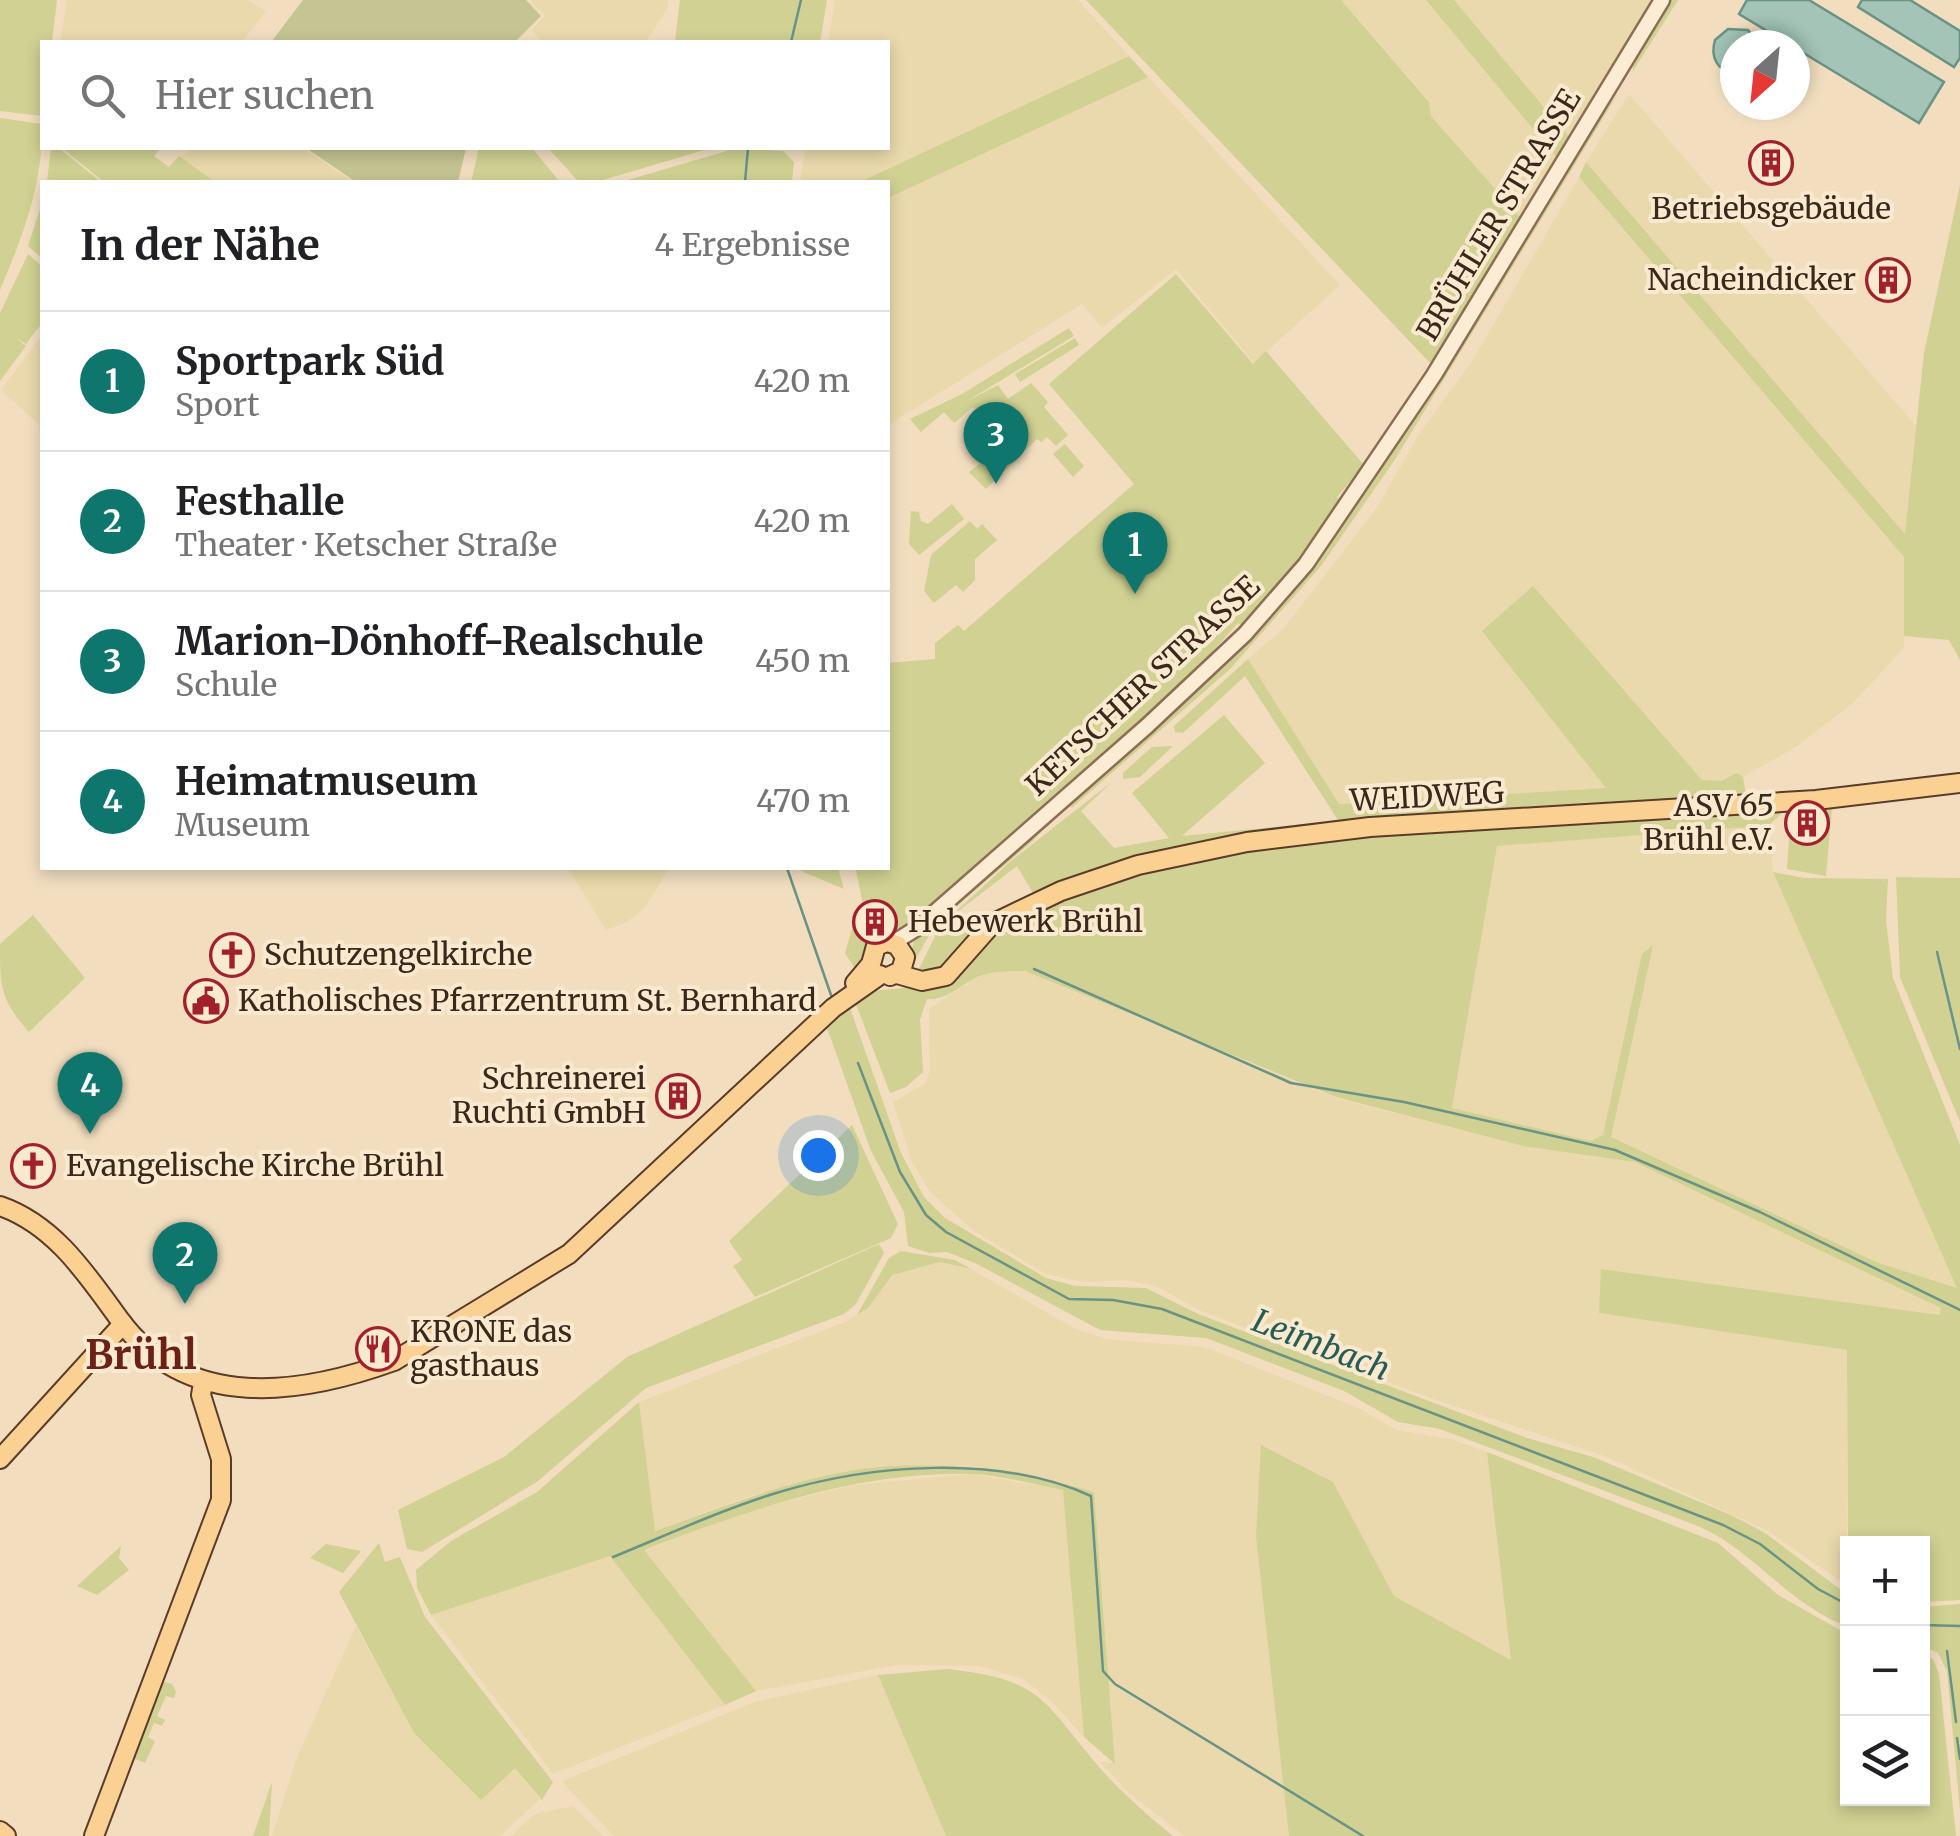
<!DOCTYPE html>
<html lang="de">
<head>
<meta charset="utf-8">
<style>
	:root { --surface:#fff; --page:#f6f6f6; --text:#202124; --muted:#757577; --line:#e0e0e0; --accent:#0f766e }
	body { margin:0; font-family:Merriweather,serif; background:var(--page); color:var(--text) }
	.controls { position:absolute; right:30px; bottom:30px; display:grid; overflow:hidden; border-radius:0px; box-shadow:0 5px 15px #0003 }
	.controls button { width:90px; height:90px; display:grid; place-items:center; padding:0; border:0; border-bottom:2px solid var(--line); background:var(--surface); color:var(--text); font:50px sans-serif }
	.compass { position:absolute; left:1720px; top:30px; width:90px; height:90px; border-radius:50%; background:var(--surface); box-shadow:0 5px 15px #0003; rotate:207deg }
	.you { position:absolute; left:818px; top:1155px; width:35px; height:35px; margin:-25px; border:8px solid #fff; border-radius:50%; background:#1a73e8; box-shadow:0 0 0 15px #1a73e833 }
	.badge { display:grid; place-items:center; width:65px; height:65px; border-radius:50%; background:var(--accent); color:#fff; font-size:32px; font-weight:700 }
	.pin { position:absolute; translate:-50% -82px; filter:drop-shadow(0 2px 5px #0008) }
	.pin::after { content:''; position:absolute; top:52px; width:35px; height:30px; background:inherit; clip-path:polygon(0 0,100% 0,50% 100%) }
	.list { margin:0; padding:0; list-style:none }
	h2 { display:flex; justify-content:space-between; align-items:center; height:130px; margin:0; padding:0 40px; font-size:42px }
	h2 small { font-size:32px; font-weight:400; color:var(--muted) }
	.list li { display:grid; grid-template-columns:65px 1fr auto; gap:30px; align-items:center; box-sizing:border-box; height:140px; padding:0 40px; border-top:2px solid var(--line) }
	.list b { display:block; font-size:38px; white-space:nowrap }
	.list p { margin:0; font-size:32px; white-space:nowrap; color:var(--muted) }
	.list em { font-size:32px; font-style:normal; color:var(--muted) }
	.icon { flex:none; width:55px; height:55px; fill:none; stroke:currentColor; stroke-width:2; stroke-linecap:round; stroke-linejoin:round }
	.map { position:relative; flex:none; width:1960px; height:1836px; overflow:hidden }
	.search { position:absolute; background:var(--surface); box-shadow:0 5px 15px #0003; left:40px; top:40px; width:850px; height:110px; display:flex; align-items:center; gap:25px; box-sizing:border-box; padding:0 35px; border-radius:0px; color:var(--muted); font-size:38px }
	.panel { position:absolute; background:var(--surface); box-shadow:0 5px 15px #0003; left:40px; top:180px; width:850px; height:690px; border-radius:0px }
	.map>svg:first-child { display:block }
</style>
</head>
<body>
<div class="map">
<svg width="1960" height="1836" viewBox="0 0 1960 1836">
	<rect width="100%" height="100%" fill="#f2debf"/>
	<!-- farmland -->
	<g fill="#e9d9ac">
		<polygon points="67,0 248,0 266,11 242,42 60,42"/>
		<polygon points="530,0 668,0 668,7 646,42 543,42 531,30 545,16"/>
		<polygon points="835,0 1078,0 1129,56 860,182 800,182 806,148 888,148 888,42 828,42"/>
		<polygon points="1341,0 1426,0 1557,158 1520,217 1431,116 1429,101"/>
		<polygon points="1454,0 1657,0 1569,137"/>
		<polygon points="1148,77 1340,285 1254,363 1176,269 1102,328 1082,304 888,425 888,198"/>
		<polygon points="1629,94 1917,427 1906,535 1586,162"/>
		<polygon points="190,148 303,148 353,182 216,182 181,158"/>
		<polygon points="1579,177 1904,557 1904,648 1853,703 1796,747 1743,777 1737,774 1721,781 1702,780 1656,728 1482,631 1608,788 1339,804 1248,659 1284,628 1376,509 1419,434 1473,360"/>
		<polygon points="42,335 42,427 1,390"/>
		<polygon points="1769,825 1773,872 1958,1288 1876,1262 1610,1137 1652,946 1642,955 1603,1135 1590,1141 1452,1109 1497,846"/>
		<polygon points="568,868 669,868 646,906 627,922 606,930"/>
		<polygon points="999,971 1025,971 1336,1098 1523,1146 1635,1162 1942,1308 1941,1315 1602,1269 1599,1313 1847,1350 1847,1581 1837,1579 1768,1531 1607,1457 1433,1399 1201,1311 1156,1286 1126,1280 1082,1282 1046,1274 974,1231 930,1192 911,1160 893,1102 926,1083 930,1070 929,1009 974,978"/>
		<polygon points="940,1262 971,1269 1074,1328 1106,1339 1204,1347 1357,1407 1396,1430 1450,1439 1487,1452 1512,1661 1394,1596 1333,1482 1262,1446 1256,1537 1289,1836 1184,1836 1128,1792 1100,1762 1115,1763 1094,1492 975,1466 848,1471 747,1497 654,1531 639,1402 847,1321 868,1308 891,1275"/>
		<polygon points="973,1474 1064,1490 1084,1737 1052,1702 1023,1679 979,1666 896,1665 756,1691 643,1551 749,1510 853,1485"/>
		<polygon points="610,1555 725,1705 553,1774 431,1615"/>
		<polygon points="356,1626 414,1733 480,1799 515,1768 540,1799 500,1836 272,1836 297,1757"/>
		<polygon points="878,1675 946,1836 614,1836 565,1785 563,1781 754,1702"/>
		<polygon points="573,1806 603,1836 511,1836 535,1814"/>
	</g>
	<!-- green -->
	<g fill="#d0d192">
		<polygon points="0,0 57,0 52,42 42,42 42,116 0,111"/>
		<polygon points="680,0 827,0 820,42 667,42 675,41"/>
		<polygon points="1086,0 1341,0 1429,102 1431,116 1520,217 1431,364"/>
		<polygon points="1426,0 1454,0 1569,137 1557,158"/>
		<polygon points="1670,0 1678,0 1633,71 1633,61"/>
		<polygon points="1129,56 1148,77 888,198 888,182 860,182"/>
		<polygon points="1619,92 1394,461 1321,566 1231,668 1073,807 1068,806 1316,560 1372,483 1567,164"/>
		<path d="M0,118L42,124C43,183 24,233 0,290Z"/>
		<polygon points="51,148 59,148 101,182 47,182"/>
		<polygon points="62,148 161,148 154,156 169,167 179,156 215,182 104,182"/>
		<polygon points="479,148 532,148 560,182 471,182"/>
		<polygon points="548,148 711,148 596,182 579,182"/>
		<polygon points="737,148 783,151 794,162 792,182 621,182"/>
		<polygon points="1586,162 1905,534 1924,353 1960,185 1960,660 1949,640 1904,636 1904,557 1579,177"/>
		<polygon points="42,203 42,258 28,246"/>
		<polygon points="28,254 42,266 42,323 26,344 16,338 26,346 0,381 0,313"/>
		<path d="M1176,274L1253,364L1266,351L1364,465L1337,497L1343,504L1283,584L1243,627L1238,623L1175,693L916,920C862,960 866,904 855,868H888V663L935,659V643L958,625L964,631L1134,484L1049,384Z"/>
		<polygon points="1069,328 1074,336 967,401 998,385 1008,399 1031,383 1048,402 1044,407 1068,435 1056,446 1047,437 1041,442 1037,439 986,489 969,472 1005,444 999,436 1004,431 992,416 986,421 973,407 954,423 944,412 921,432 910,419 962,394"/>
		<polygon points="1075,338 1079,345 1020,382 1015,374"/>
		<polygon points="1065,444 1084,466 1073,477 1053,454"/>
		<polygon points="952,504 964,519 919,555 909,544 911,511 919,512 921,521 928,524"/>
		<polygon points="970,521 977,529 982,524 997,540 975,559 975,580 963,592 956,585 934,603 924,591 931,555"/>
		<polygon points="1533,586 1702,780 1721,781 1737,773 1743,777 1747,801 1338,820 1245,676 1183,733 1175,732 1174,726 1248,659 1339,804 1606,788 1482,631"/>
		<polygon points="1224,715 1265,763 1182,836 1316,823 1202,843 1034,895 1017,866 952,916 958,929 979,919 981,925 943,970 919,969 940,926 1011,861 1113,781 1081,811 1114,848 1169,838 1132,793"/>
		<polygon points="1173,746 1140,777 1123,779 1123,773 1152,747"/>
		<polygon points="1832,809 1826,876 1787,869 1791,812"/>
		<path d="M1785,810L1769,825L1760,826L1497,846L1452,1108L1590,1141L1603,1135L1642,954L1653,945L1611,1137L1876,1262L1957,1288L1773,872L1804,878L1888,879L1886,920L1893,978L1960,1145V1600L1923,1602L1922,1544L1848,1543L1847,1350L1599,1313L1601,1269L1940,1315L1941,1308L1635,1162L1523,1146L1336,1097L1025,971C1009,971 993,971 977,977C959,985 949,1000 927,999L920,1020L923,1072L906,1087L890,1093L854,999L869,991L926,986L999,925L1116,877L1306,837Z"/>
		<polygon points="1046,825 1033,841 936,923 913,964 909,958 914,941"/>
		<polygon points="794,868 838,868 844,889"/>
		<polygon points="1896,877 1960,878 1960,1122 1900,977"/>
		<path d="M33,915L85,978L29,1032C0,999 0,987 0,944Z"/>
		<polygon points="854,922 866,945 865,965 856,970 845,953"/>
		<path d="M849,1005L901,1153L924,1197L945,1218L1046,1278L1075,1286L1146,1288L1198,1314L1527,1438L1593,1457L1731,1515L1765,1533L1841,1590L1848,1600L1840,1615L1844,1617L1847,1609V1626C1788,1605 1754,1550 1698,1526L1440,1429L1398,1422L1344,1391L1206,1338L1100,1330L977,1264L947,1252L929,1253L908,1246L904,1212L871,1151L826,1025Z"/>
		<polygon points="852,1125 898,1224 891,1238 755,1297 733,1266 742,1260 729,1241"/>
		<polygon points="879,1244 884,1253 856,1304 844,1314 646,1388 538,1481 422,1552 407,1549 398,1510 504,1457 627,1357"/>
		<polygon points="901,1251 955,1260 971,1269 940,1262 892,1275 868,1308 857,1315 889,1258"/>
		<path d="M639,1402L655,1531C717,1509 779,1484 844,1472C921,1457 1020,1470 1094,1492L1115,1764L1084,1737L1063,1490C1034,1485 1002,1475 972,1474C858,1471 748,1510 644,1550L756,1691L725,1705L610,1556L431,1615L417,1588L416,1570L451,1541L537,1492Z"/>
		<polygon points="1261,1445 1333,1482 1394,1596 1511,1660 1487,1452 1718,1543 1778,1595 1847,1634 1848,1798 1922,1798 1923,1655 1933,1659 1939,1674 1956,1836 1289,1836 1256,1537"/>
		<polygon points="379,1543 385,1562 400,1557 425,1617 553,1782 542,1800 515,1768 481,1800 414,1733 339,1592"/>
		<polygon points="326,1544 361,1551 343,1573 310,1558"/>
		<polygon points="121,1546 119,1558 129,1570 97,1595 77,1586"/>
		<polygon points="1960,1604 1960,1810 1947,1671 1938,1653 1922,1646 1923,1607"/>
		<path d="M948,1669C1044,1680 1042,1700 1099,1767C1121,1792 1147,1815 1173,1836H946L878,1675Z"/>
		<polygon points="164,1682 172,1684 176,1692 174,1698 166,1696 157,1716 165,1720 162,1726 154,1723 148,1737 155,1741 145,1763 130,1757"/>
		<polygon points="272,1782 269,1836 253,1836"/>
	</g>
	<!-- cemetery -->
	<g fill="#c4c592">
		<polygon points="303,0 526,0 541,16 515,42 271,42"/>
		<polygon points="306,148 466,148 458,182 356,182"/>
	</g>
	<!-- water -->
	<g fill="#a3c4b7" stroke="#699384" stroke-width="2.5">
		<polygon points="1747,0 1809,0 1944,82 1919,123 1739,14"/>
		<polygon points="1862,0 1910,0 1960,31 1960,58 1954,67 1858,7"/>
		<path d="M1728,29L1748,30L1759,45H1735V74C1717,71 1710,57 1715,40Z"/>
	</g>
	<g fill="none" stroke-linecap="round" stroke-linejoin="round">
		<!-- stream -->
		<g stroke="#699384" stroke-width="2.5">
			<polyline points="791,42 801,0"/>
			<polyline points="745,182 748,148"/>
			<polyline points="787,868 831,995"/>
			<polyline points="1937,952 1960,1049"/>
			<polyline points="1034,969 1291,1083 1404,1102 1615,1150 1760,1212 1960,1310"/>
			<polyline points="858,1063 900,1172 926,1215 946,1232 1069,1299 1113,1300 1162,1309 1723,1525 1760,1544 1818,1589 1848,1605"/>
			<path d="M613,1557C667,1535 721,1510 776,1493C871,1464 999,1454 1091,1496L1103,1671L1115,1684L1363,1836"/>
			<polyline points="1922,1625 1960,1626"/>
			<polyline points="1947,1651 1956,1722"/>
			<polyline points="1957,1738 1960,1759"/>
		</g>
		<!-- minor casing -->
		<g stroke="#8d6e55" stroke-width="19">
			<polyline id="minor" points="893,943 917,928 1147,726 1245,634 1306,564 1434,375 1662,0"/>
		</g>
		<!-- major casing -->
		<g stroke="#5a3c2a" stroke-width="22">
			<g id="major">
				<polyline points="897,974 922,981 946,976 992,924 1061,891 1138,865 1247,842 1370,827 1816,800 1960,783"/>
				<polyline points="855,983 871,964 876,946 887,942 897,945 905,957 901,971 890,976"/>
				<path d="M0,1206C55,1225 87,1275 120,1320C188,1412 300,1395 394,1361L569,1254L833,1008L880,975"/>
				<polyline points="0,1459 123,1324"/>
				<polyline points="0,1831 6,1836"/>
				<polyline points="94,1836 221,1500 221,1459 201,1395 203,1383"/>
			</g>
		</g>
		<!-- minor -->
		<use href="#minor" stroke="#fcecd3" stroke-width="14"/>
		<!-- major -->
		<use href="#major" stroke="#fad093" stroke-width="18"/>
	</g>
	<!-- icons -->
	<defs>
		<g id="building-ring" transform="scale(2.25)"><circle r="9.5" fill="#f9e9cf" stroke="#a21f2c" stroke-width="1.5"/><path d="M-4-6H4V6H1V3H-1V6H-4ZM-2.5-4.3h1.7v1.8h-1.7ZM.8-4.3h1.7v1.8H.8ZM-2.5-1h1.7V.8h-1.7ZM.8-1h1.7V.8H.8Z" fill="#a21f2c"/></g>
		<g id="church-ring" transform="scale(2.25)"><circle r="9.5" fill="#f9e9cf" stroke="#a21f2c" stroke-width="1.5"/><path d="M-1.2-6h2.4v3.5h3.3v2.4h-3.3V6h-2.4V-.1h-3.3v-2.4h3.3Z" fill="#a21f2c"/></g>
		<g id="civic-ring" transform="scale(2.25)"><circle r="9.5" fill="#f9e9cf" stroke="#a21f2c" stroke-width="1.5"/><path d="M-.6-6.5H3V-4.5H.6V-3L4-1V1h2V6H-6V1h2V-1L-.6-3ZM-1.2 2.5V6h2.4V2.5Z" fill="#a21f2c"/></g>
		<g id="restaurant-ring" transform="scale(2.25)"><circle r="9.5" fill="#f9e9cf" stroke="#a21f2c" stroke-width="1.5"/><path d="M-5-6h1v4h1v-4h1v4h1v-4h1v5L-1.5 .5V6h-2V.5L-5-1ZM5-6V6H3V1.5H1.5Q1.5-4 5-6Z" fill="#a21f2c"/></g>
	</defs>
	<g fill-rule="evenodd">
		<use href="#building-ring" x="1771" y="163"/>
		<use href="#building-ring" x="1888" y="280"/>
		<use href="#building-ring" x="1807" y="823"/>
		<use href="#building-ring" x="875" y="922"/>
		<use href="#church-ring" x="232" y="955"/>
		<use href="#civic-ring" x="206" y="1001"/>
		<use href="#building-ring" x="678" y="1096"/>
		<use href="#church-ring" x="33" y="1166"/>
		<use href="#restaurant-ring" x="378" y="1349"/>
	</g>
	<g text-anchor="middle" stroke-width="8" stroke-linejoin="round" paint-order="stroke">
		<!-- poi labels -->
		<g font-size="30" fill="#3b281b" stroke="#f9e9cf" text-anchor="start">
			<text x="1771" y="219" text-anchor="middle">Betriebsgebäude</text>
			<text x="1856" y="290" text-anchor="end">Nacheindicker</text>
			<text x="1774" y="816" text-anchor="end">ASV 65<tspan x="1774" dy="34">Brühl e.V.</tspan></text>
			<text x="908" y="932">Hebewerk Brühl</text>
			<text x="264" y="965">Schutzengelkirche</text>
			<text x="238" y="1011">Katholisches Pfarrzentrum St. Bernhard</text>
			<text x="646" y="1089" text-anchor="end">Schreinerei<tspan x="646" dy="34">Ruchti GmbH</tspan></text>
			<text x="66" y="1176">Evangelische Kirche Brühl</text>
			<text x="410" y="1342">KRONE das<tspan x="410" dy="34">gasthaus</tspan></text>
		</g>
		<!-- street labels -->
		<g font-size="30" fill="#3b281b" stroke="#f9e9cf">
			<text transform="translate(1499 215) rotate(-59)" y="10">BRÜHLER STRASSE</text>
			<text transform="translate(1143 686) rotate(-43)" y="10">KETSCHER STRASSE</text>
			<text transform="translate(1427 797) rotate(-3)" y="10">WEIDWEG</text>
		</g>
		<!-- water labels -->
		<g font-size="32" font-style="italic" fill="#295c54" stroke="#f9e9cf">
			<text transform="translate(1321 1345) rotate(21)" y="11">Leimbach</text>
		</g>
		<!-- district labels -->
		<g font-size="40" font-weight="bold" fill="#6c2016" stroke="#f9e9cf">
			<text x="141" y="1369">Brühl</text>
		</g>
	</g>
</svg>
<div class="controls">
<button>+</button>
<button>−</button>
<button><svg class="icon" aria-label="layers" viewBox="0 0 24 24"><path d="M12 4l9 5-9 5-9-5zM3 14l9 5 9-5"/></svg></button>
</div>
<svg class="compass" viewBox="-18 -18 36 36"><path d="M0-13l5 13h-10z" fill="#e53935"/><path d="M0 13l5-13h-10z" fill="#757577"/></svg>
<div class="you"></div>
<div class="pin badge" style="left:1135px;top:594px">1</div>
<div class="pin badge" style="left:185px;top:1304px">2</div>
<div class="pin badge" style="left:996px;top:484px">3</div>
<div class="pin badge" style="left:90px;top:1134px">4</div>
<div class="search"><svg class="icon" aria-label="search" viewBox="0 0 24 24"><circle cx="10" cy="10" r="6"/><path d="M15 15l6 6"/></svg>Hier suchen</div>
<section class="panel">
<h2>In der Nähe<small>4 Ergebnisse</small></h2>
<ul class="list">
<li><span class="badge">1</span><div><b>Sportpark Süd</b><p>Sport</p></div><em>420 m</em></li>
<li><span class="badge">2</span><div><b>Festhalle</b><p>Theater · Ketscher Straße</p></div><em>420 m</em></li>
<li><span class="badge">3</span><div><b>Marion-Dönhoff-Realschule</b><p>Schule</p></div><em>450 m</em></li>
<li><span class="badge">4</span><div><b>Heimatmuseum</b><p>Museum</p></div><em>470 m</em></li>
</ul>
</section>
</div>
</body>
</html>
